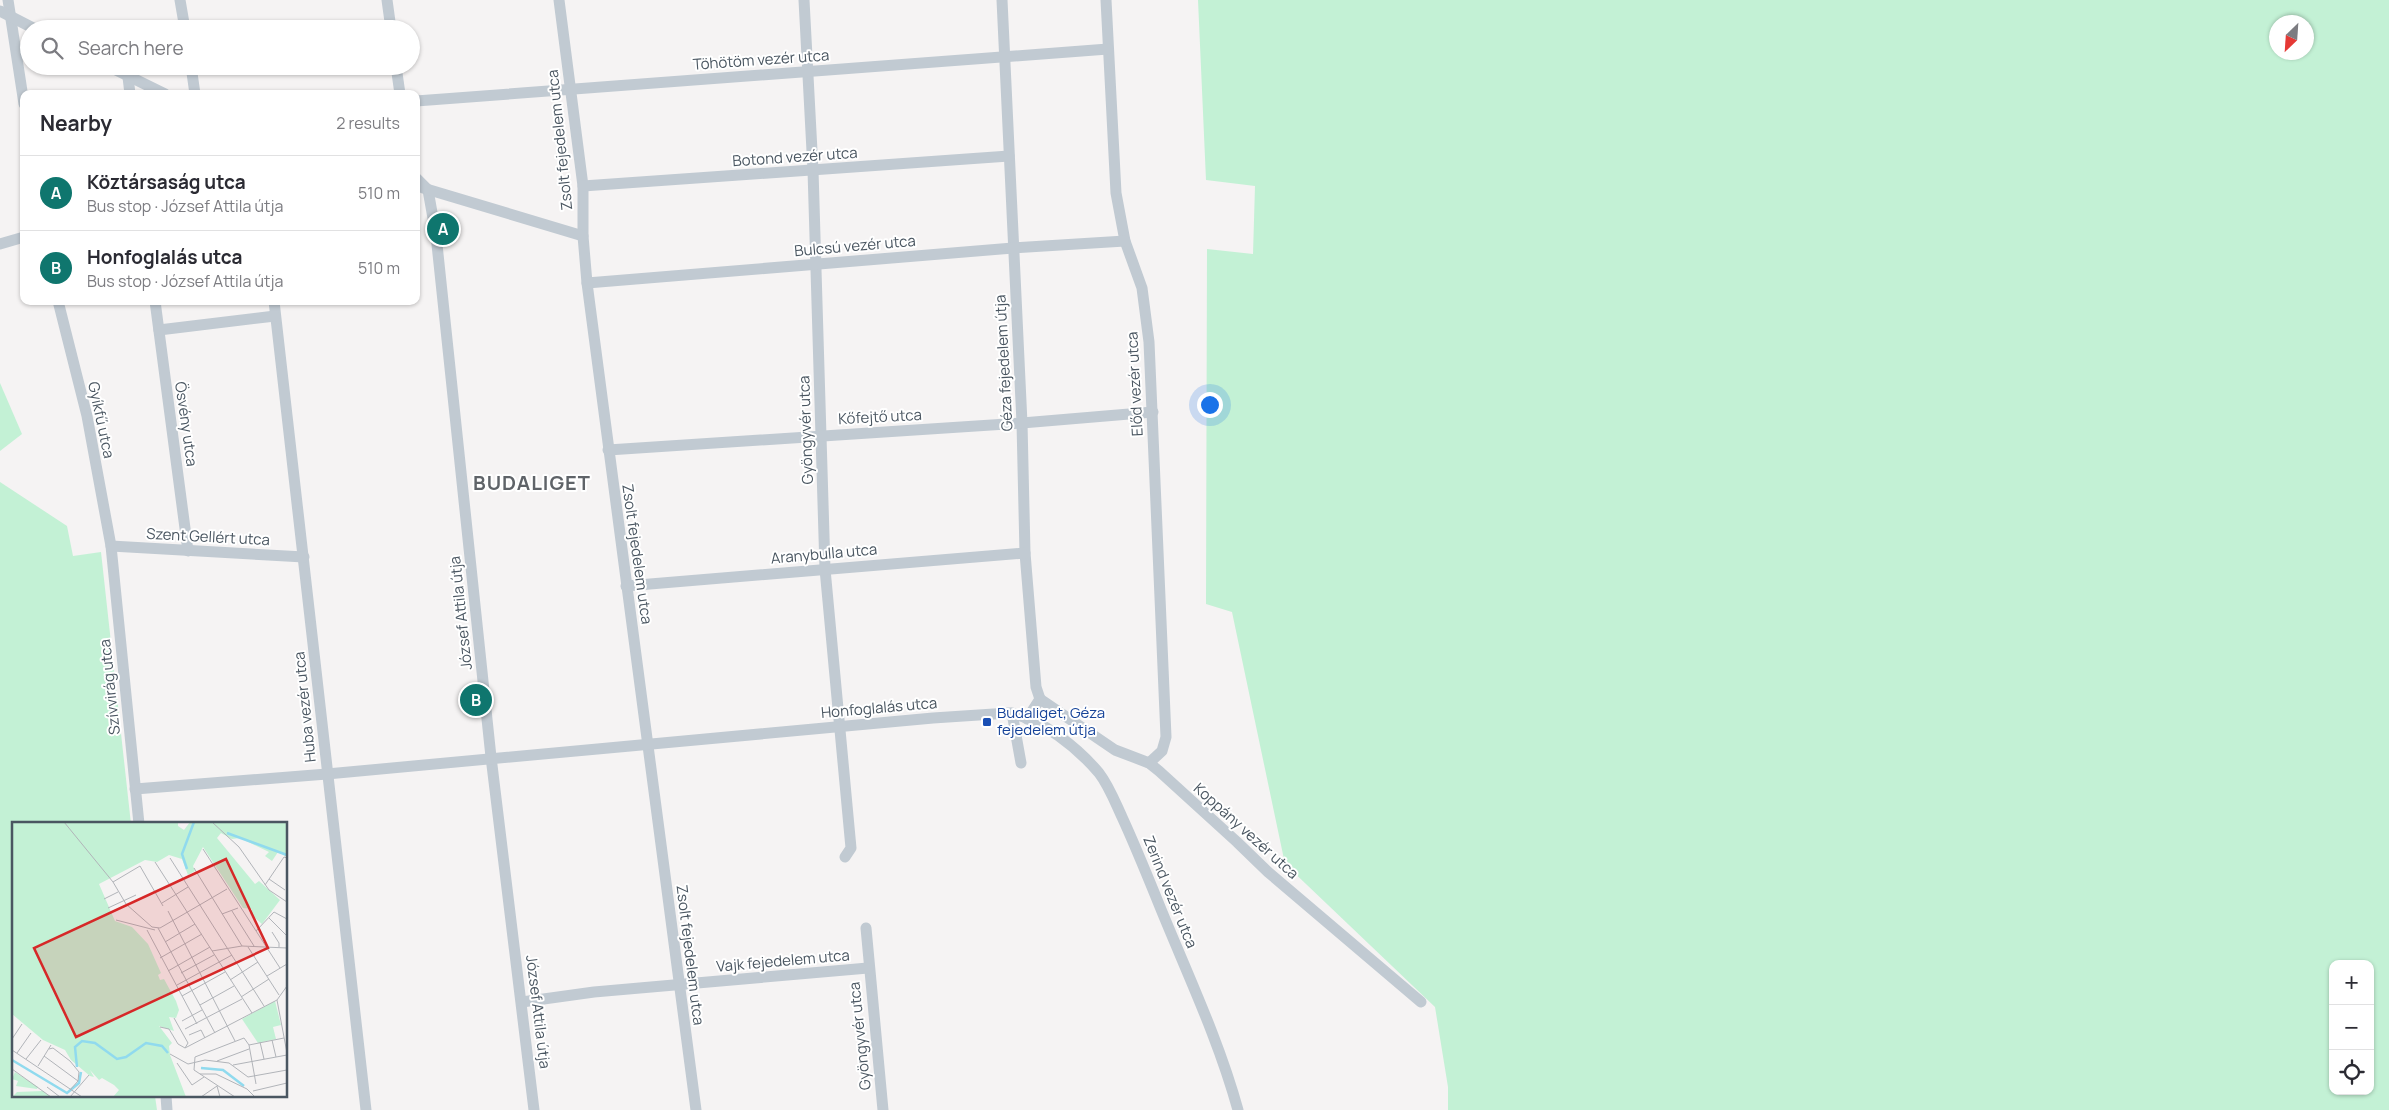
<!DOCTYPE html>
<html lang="en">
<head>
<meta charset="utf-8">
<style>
	:root { --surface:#fff; --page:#f2f2f3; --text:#2b2b33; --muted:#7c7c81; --line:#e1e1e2; --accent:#0f766e }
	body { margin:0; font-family:Manrope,sans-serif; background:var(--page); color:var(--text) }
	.controls { position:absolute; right:15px; bottom:15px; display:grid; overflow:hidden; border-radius:10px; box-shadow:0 1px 4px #0004 }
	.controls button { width:45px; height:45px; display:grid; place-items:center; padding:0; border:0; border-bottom:1px solid var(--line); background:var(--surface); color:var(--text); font:25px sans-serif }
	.compass { position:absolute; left:2269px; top:15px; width:45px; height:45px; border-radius:50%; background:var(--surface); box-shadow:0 1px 4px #0004; rotate:205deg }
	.you { position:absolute; left:1209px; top:404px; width:18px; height:18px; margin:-12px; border:4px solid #fff; border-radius:50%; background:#1a73e8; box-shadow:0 0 0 8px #1a73e833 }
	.badge { display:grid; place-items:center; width:32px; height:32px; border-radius:50%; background:var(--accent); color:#fff; font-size:16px; font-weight:700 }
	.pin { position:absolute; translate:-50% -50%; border:2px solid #fff; box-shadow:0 1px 5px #0006 }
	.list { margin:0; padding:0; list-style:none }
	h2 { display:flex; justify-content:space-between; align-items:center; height:65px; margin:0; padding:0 20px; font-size:21px }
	h2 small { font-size:16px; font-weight:400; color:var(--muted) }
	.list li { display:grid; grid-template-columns:32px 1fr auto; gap:15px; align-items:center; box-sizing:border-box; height:75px; padding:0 20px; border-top:1px solid var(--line) }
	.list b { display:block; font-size:19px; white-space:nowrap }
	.list p { margin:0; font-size:16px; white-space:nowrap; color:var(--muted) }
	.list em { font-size:16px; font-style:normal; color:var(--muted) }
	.icon { flex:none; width:28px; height:28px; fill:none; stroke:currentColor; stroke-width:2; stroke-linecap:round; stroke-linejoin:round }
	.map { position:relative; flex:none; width:2389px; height:1110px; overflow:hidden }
	.search { position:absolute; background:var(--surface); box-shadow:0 1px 4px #0004; left:20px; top:20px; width:400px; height:55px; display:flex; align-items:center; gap:12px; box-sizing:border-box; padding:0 18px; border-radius:28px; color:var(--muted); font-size:19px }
	.panel { position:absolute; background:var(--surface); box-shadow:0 1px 4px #0004; left:20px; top:90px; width:400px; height:215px; border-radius:10px }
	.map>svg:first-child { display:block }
</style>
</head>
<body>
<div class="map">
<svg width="2389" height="1110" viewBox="0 0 2389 1110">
	<rect width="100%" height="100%" fill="#f5f3f3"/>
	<!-- green -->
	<g fill="#c3f1d5" fill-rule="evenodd">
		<path d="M1198,0H2389V1110H1448V1087L1435,1007L1285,864L1232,612L1206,604L1207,249L1253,254L1255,186L1206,180ZM2306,22V52H2276V22ZM2333,964H2370V1091H2333Z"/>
		<polygon points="0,383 22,434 0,451"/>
		<polygon points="0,482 67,526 73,556 101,552 131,824 14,824 14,1096 155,1096 157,1110 0,1110"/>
	</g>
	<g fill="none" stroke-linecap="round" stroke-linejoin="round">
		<!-- street -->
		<g stroke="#c1cad2" stroke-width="11">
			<polyline points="8,0 24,104"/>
			<polyline points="180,0 185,29"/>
			<polyline points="387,0 391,29"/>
			<polyline points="559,0 583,186 583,236 587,283 696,1110"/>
			<polyline points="804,0 813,170 825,569 851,848 845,857"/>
			<polyline points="1002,0 1022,423 1025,553 1036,687 1040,699"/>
			<polyline points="1106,0 1116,193 1125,241 1142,288 1149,342 1166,737 1162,751 1149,763"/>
			<polyline points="0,11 35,29"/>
			<polyline points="108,66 165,94"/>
			<polyline points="191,66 195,94"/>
			<polyline points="396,66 400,94"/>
			<polyline points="128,77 130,94"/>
			<polyline points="416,101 1108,49"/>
			<polyline points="416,178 428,190 436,235 491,757 534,1110"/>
			<polyline points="583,186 1009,156"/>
			<polyline points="423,188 583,236"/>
			<polyline points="0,244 24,237"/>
			<polyline points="587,283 1013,248 1125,241"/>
			<polyline points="58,301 87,416 111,546 139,824"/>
			<polyline points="155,301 188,551"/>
			<polyline points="274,301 366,1110"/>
			<polyline points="159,330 275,316"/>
			<polyline points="608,450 1022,423 1153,412"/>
			<polyline points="111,546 304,557"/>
			<polyline points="626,586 1025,553"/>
			<polyline points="1040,699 1115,750 1149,763 1159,771 1237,842 1268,872 1421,1002"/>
			<polyline points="1012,713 1021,763"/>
			<polyline points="1027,719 1040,699"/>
			<path d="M135,789L327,774L933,718L1009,713C1041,718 1078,748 1099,773C1109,786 1115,802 1122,817C1134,843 1145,870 1156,897C1184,967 1218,1037 1238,1110"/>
			<polyline points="866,928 883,1110"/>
			<polyline points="522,1002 594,992 868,968"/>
			<polyline points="166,1096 167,1110"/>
		</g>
	</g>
	<!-- markers -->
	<rect fill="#1a4fb4" stroke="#fff" stroke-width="2" x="982" y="717" width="10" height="10" rx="2.5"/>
	<g text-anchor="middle" stroke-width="4" stroke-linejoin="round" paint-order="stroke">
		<!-- street labels -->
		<g font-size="15" fill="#4a5661" stroke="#fff">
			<text transform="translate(761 60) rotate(-4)" y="5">Töhötöm vezér utca</text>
			<text transform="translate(560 140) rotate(-96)" y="5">Zsolt fejedelem utca</text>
			<text transform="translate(795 157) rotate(-4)" y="5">Botond vezér utca</text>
			<text transform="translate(855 246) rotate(-5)" y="5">Bulcsú vezér utca</text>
			<text transform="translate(1004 363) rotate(-93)" y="5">Géza fejedelem útja</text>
			<text transform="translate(1135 384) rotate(-93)" y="5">Előd vezér utca</text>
			<text transform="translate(880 417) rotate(-3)" y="5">Kőfejtő utca</text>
			<text transform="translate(101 420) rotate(78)" y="5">Gyíkfű utca</text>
			<text transform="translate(186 424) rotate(82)" y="5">Ösvény utca</text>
			<text transform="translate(806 430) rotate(-92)" y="5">Gyöngyvér utca</text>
			<text transform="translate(208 537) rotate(3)" y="5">Szent Gellért utca</text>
			<text transform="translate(637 554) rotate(82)" y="5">Zsolt fejedelem utca</text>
			<text transform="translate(824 554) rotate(-5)" y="5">Aranybulla utca</text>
			<text transform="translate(461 613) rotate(-96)" y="5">József Attila útja</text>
			<text transform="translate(110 687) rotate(-96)" y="5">Szívvirág utca</text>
			<text transform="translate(305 707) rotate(-96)" y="5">Huba vezér utca</text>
			<text transform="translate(879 708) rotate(-5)" y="5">Honfoglalás utca</text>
			<text transform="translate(1246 831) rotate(42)" y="5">Koppány vezér utca</text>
			<text transform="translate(1170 892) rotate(68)" y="5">Zerind vezér utca</text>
			<text transform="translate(690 955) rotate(83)" y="5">Zsolt fejedelem utca</text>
			<text transform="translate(783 961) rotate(-5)" y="5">Vajk fejedelem utca</text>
			<text transform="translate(538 1012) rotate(83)" y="5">József Attila útja</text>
			<text transform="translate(860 1036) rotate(-96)" y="5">Gyöngyvér utca</text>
		</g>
		<!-- transit labels -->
		<g font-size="15" fill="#164399" stroke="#fff" text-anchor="start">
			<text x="997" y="718">Budaliget, Géza<tspan x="997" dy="17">fejedelem útja</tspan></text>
		</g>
		<!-- district labels -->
		<g font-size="20" font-weight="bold" letter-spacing="1" fill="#5f6368" stroke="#fff">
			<text x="532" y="490">BUDALIGET</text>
		</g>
	</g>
	<!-- overview -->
	<g transform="translate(12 822)">
		<rect width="275" height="275" fill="#f5f3f3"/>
		<path d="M0,0H166V4L172,8L178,0H275V35L266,30L260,39L253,34L257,30L228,16L220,17L209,11L205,16L243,62L247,59L268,78L250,102L238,92L240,87L231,86L191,25L181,44L183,49L176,53L170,37L157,33L145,40L133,38L87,62L103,99L120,105L136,122L149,151L146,153L148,158L152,157L164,179L167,188L164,196L157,195L162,209L147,204L160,221L157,224L158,233L174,275H101L107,268L102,263L90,256L87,258L78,248L82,255L78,254L59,238L53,228L31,218L0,192ZM263,179L269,203L261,205L264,217L246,221L230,197ZM3,250L26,265L25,267L4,264L6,259L0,257ZM31,269L39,275H0L5,270Z" fill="#c3f1d5"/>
		<path fill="none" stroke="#90daee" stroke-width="2.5" d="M215,11L275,33M175,47L170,32L182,0M0,238L55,271L67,261L69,250M65,245L63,225L70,219L83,221L105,237L114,235L134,221L150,224L156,231M189,246L211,248L232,264"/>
		<path fill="none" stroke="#b1b4b9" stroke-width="1" d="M52,0L101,60L114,82L140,105L148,106L215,67M200,0L227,25L257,68L275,80M191,27L268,146M158,36L252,184M143,40L240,191M182,46L230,124M257,57L273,68M101,60L128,44L151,84M253,63L272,35L275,36M92,77L106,70M150,81L176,65M96,86L124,73M156,89L223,219M220,89L242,124M210,92L226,86M257,96L275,114M104,98L143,108M146,106L203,211M135,108L185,202M244,109L262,90L275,97M260,110L267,121V125M153,120L183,102M236,125L267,173M200,129L230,124L275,126M148,136L190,112M156,149L198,125M169,151L202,133M255,154L275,142M218,158L246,140M165,163L220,133M275,164L265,178L275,231M170,174L213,150M229,175L257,157M188,183L222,164M162,196L176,221L173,226M170,199L190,188M148,205L157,207L166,222L173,226M173,207L230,177M177,213L189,208L193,216M0,217L10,202M260,218L264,235M248,220L252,237M237,223L272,216M173,226L265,178M37,227L41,226L58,239L67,250L66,259L58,268M0,228L70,275M5,231L19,211M158,232L176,242L193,238L217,241L236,255L275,248M32,234L66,259M14,237L29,218M205,239L237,227M165,241L180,263L192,255M221,243L275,233M26,244L39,223M0,247L39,275M188,252H204L235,267L243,275M35,265L48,275M241,269L275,261M58,275L77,253M189,275L205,264L208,275M223,275L182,248L183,235L232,216L237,223L244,262"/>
		<path fill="#d62828" fill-opacity="0.15" stroke="#d62828" stroke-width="2.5" d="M214,37L256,126L64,215L22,126Z"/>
		<rect width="275" height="275" fill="none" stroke="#4a5661" stroke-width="2.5"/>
	</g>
</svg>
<div class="controls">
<button>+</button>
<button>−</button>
<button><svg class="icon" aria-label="locate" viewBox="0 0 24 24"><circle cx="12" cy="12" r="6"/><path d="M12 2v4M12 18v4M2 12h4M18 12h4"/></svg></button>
</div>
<svg class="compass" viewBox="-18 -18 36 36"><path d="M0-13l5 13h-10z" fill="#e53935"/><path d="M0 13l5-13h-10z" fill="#7c7c81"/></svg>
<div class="you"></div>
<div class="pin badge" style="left:443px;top:229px">A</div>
<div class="pin badge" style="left:476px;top:700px">B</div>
<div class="search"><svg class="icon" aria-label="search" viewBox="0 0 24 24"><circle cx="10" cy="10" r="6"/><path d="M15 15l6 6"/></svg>Search here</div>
<section class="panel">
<h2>Nearby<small>2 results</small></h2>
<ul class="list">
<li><span class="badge">A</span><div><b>Köztársaság utca</b><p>Bus stop · József Attila útja</p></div><em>510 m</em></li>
<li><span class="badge">B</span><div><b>Honfoglalás utca</b><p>Bus stop · József Attila útja</p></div><em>510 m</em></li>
</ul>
</section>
</div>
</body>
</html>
